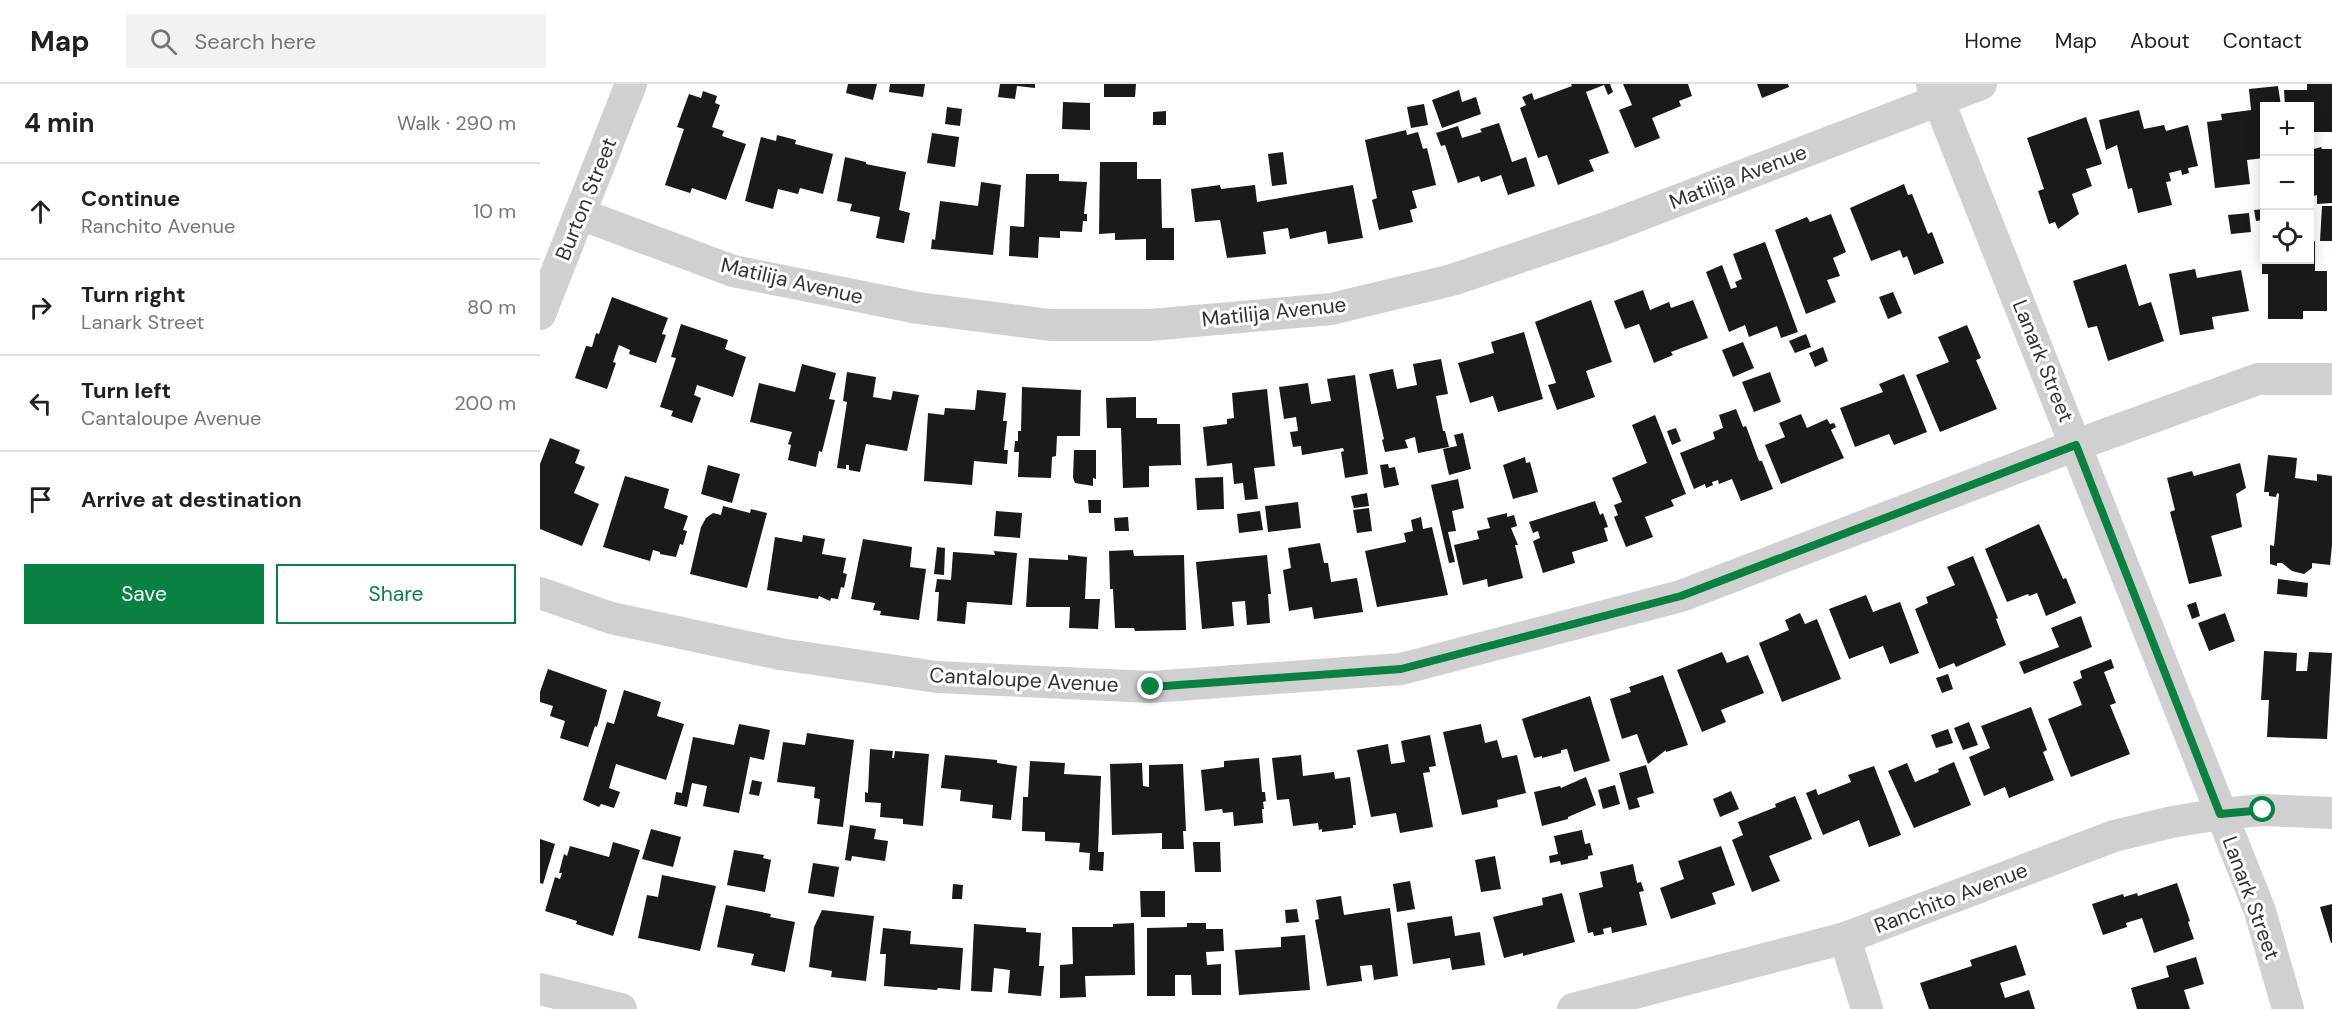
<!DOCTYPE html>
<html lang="en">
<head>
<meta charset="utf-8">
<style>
	:root { --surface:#fff; --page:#f2f2f2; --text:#202124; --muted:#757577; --line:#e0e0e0; --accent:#0b8043 }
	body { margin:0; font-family:"DM Sans",sans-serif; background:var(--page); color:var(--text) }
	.controls { position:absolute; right:18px; top:18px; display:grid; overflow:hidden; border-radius:0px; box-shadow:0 3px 15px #0003 }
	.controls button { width:54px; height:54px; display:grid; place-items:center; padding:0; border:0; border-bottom:2px solid var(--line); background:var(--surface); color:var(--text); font:30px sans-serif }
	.stop { position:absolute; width:18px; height:18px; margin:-14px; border:4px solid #0b8043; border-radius:50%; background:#fff }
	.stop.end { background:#0b8043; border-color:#fff; box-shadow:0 2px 6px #0008 }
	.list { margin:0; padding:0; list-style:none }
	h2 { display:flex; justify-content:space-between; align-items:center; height:78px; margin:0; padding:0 24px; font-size:26px }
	h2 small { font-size:20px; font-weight:400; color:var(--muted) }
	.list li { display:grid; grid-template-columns:39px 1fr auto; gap:18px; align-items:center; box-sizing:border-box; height:96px; padding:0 24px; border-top:2px solid var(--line) }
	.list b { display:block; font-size:22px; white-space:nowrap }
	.list p { margin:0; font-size:20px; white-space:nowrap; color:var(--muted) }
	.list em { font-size:20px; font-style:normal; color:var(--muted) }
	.actions { display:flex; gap:12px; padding:18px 24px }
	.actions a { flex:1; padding:14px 0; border:2px solid var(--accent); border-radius:0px; text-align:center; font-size:21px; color:var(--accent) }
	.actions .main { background:var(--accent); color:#fff }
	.icon { flex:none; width:33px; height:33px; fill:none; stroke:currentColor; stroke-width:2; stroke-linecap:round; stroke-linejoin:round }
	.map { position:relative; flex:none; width:1792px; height:925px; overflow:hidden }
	header { display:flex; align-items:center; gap:36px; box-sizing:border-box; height:84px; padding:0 30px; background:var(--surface); border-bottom:2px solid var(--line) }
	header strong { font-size:28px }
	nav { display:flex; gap:33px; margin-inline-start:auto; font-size:21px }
	.search { width:420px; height:54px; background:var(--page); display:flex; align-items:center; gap:15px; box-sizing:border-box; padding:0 21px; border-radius:0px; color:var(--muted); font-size:22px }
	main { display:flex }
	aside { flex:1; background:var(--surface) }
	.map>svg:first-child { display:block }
</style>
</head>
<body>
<header>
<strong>Map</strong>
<div class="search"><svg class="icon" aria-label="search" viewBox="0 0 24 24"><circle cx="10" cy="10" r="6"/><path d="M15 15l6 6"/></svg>Search here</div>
<nav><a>Home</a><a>Map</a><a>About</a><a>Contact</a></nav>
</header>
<main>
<aside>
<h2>4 min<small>Walk · 290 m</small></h2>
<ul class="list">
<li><svg class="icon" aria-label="ahead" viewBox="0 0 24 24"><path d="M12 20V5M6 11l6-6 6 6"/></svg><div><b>Continue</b><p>Ranchito Avenue</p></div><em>10 m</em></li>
<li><svg class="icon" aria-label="right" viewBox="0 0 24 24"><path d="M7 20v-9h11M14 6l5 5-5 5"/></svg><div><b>Turn right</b><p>Lanark Street</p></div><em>80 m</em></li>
<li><svg class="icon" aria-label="left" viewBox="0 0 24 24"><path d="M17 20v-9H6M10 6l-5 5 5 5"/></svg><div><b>Turn left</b><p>Cantaloupe Avenue</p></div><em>200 m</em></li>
<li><svg class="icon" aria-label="arrive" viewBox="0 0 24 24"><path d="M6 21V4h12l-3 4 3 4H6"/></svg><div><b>Arrive at destination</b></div></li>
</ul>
<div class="actions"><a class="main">Save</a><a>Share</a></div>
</aside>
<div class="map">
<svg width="1792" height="925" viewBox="0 0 1792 925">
	<rect width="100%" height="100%" fill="#fff"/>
	<!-- building -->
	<g fill="#1a1a1a">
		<polygon points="308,0 337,0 333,16 306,9"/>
		<polygon points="350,0 385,0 383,13 349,8"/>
		<polygon points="460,0 495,0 495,4 477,2 475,15 458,13"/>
		<polygon points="564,0 596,0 595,13 564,13"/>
		<polygon points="1031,0 1070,0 1073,8 1068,11 1064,1 1046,8 1069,69 1049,76 1054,87 1018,101 1007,71 998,74 980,24 986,21 982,13 992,9 994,16 1032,2"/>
		<polygon points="1083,0 1148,0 1152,12 1139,17 1141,22 1112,34 1120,54 1095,64 1079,26 1092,21"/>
		<polygon points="1217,0 1248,0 1249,3 1222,14"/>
		<polygon points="1767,0 1792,0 1792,48 1770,48 1770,22 1745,22 1744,6 1767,6"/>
		<polygon points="1738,2 1741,22 1724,22 1724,74 1707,76 1710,100 1675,104 1667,38 1682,36 1681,30 1711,26 1709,5"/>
		<polygon points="919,6 922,18 936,13 941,30 902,44 892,16"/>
		<polygon points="163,7 177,12 175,19 180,21 172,43 184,47 182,52 206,60 186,116 152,104 150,109 125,101 144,45 137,43 149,10 161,14"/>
		<polygon points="523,18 550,19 550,46 522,45"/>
		<polygon points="884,20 888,41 871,44 867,23"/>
		<polygon points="407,23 422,25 420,42 405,40"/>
		<polygon points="1599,26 1604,45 1624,41 1626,47 1648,41 1658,82 1648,84 1649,89 1642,91 1641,86 1629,89 1631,97 1626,98 1632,121 1598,129 1592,104 1588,105 1577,61 1566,66 1559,36"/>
		<polygon points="626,27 626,41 613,41 613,28"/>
		<polygon points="1546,33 1562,80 1546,85 1552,102 1532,110 1539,130 1518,145 1515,138 1509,140 1498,107 1504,105 1487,54"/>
		<polygon points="959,39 972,78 986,73 995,102 968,111 961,91 941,98 939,92 918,99 905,61 901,62 896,49 918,42 922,54 942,48 940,45"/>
		<polygon points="866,46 867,51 878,48 883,65 887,64 896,101 872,107 877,124 870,126 873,138 839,146 832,116 837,114 825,56"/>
		<polygon points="392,49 419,53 415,83 387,79"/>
		<polygon points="237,51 256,56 255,60 293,70 283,110 260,104 258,110 238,105 233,125 205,117 221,53 236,57"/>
		<polygon points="1781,63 1782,65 1792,65 1792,119 1777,120 1777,111 1770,113 1770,66"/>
		<polygon points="743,68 747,100 732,102 728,70"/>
		<polygon points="305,73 326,78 326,80 366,88 359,126 370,129 364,159 336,154 340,133 310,127 312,120 297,117"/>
		<polygon points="560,78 597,78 597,95 621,95 622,144 634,144 634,176 606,176 606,155 575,156 575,149 559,150"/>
		<polygon points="486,90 519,90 519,97 547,98 544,130 547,130 547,137 543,137 542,148 520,147 520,154 499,153 498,174 469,172 470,142 484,143"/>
		<polygon points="441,98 461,101 453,171 391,165 392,155 395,156 400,117 438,122"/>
		<polygon points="1364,100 1368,111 1372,110 1388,150 1392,148 1404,179 1374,191 1367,172 1363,174 1360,166 1331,177 1310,124"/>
		<polygon points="680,101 681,105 715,101 717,118 813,101 823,154 788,160 786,147 750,155 748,144 723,148 726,170 687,174 680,136 655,138 651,105"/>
		<polygon points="1782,122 1792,122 1792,157 1780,157"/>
		<polygon points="1724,125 1724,136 1716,137 1714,126"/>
		<polygon points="1709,129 1711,148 1691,150 1688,131"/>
		<polygon points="1291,130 1306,168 1293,174 1300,192 1287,196 1296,218 1266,230 1235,146 1267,133 1270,138"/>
		<polygon points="1775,157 1775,187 1787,187 1787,227 1763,227 1763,235 1728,235 1728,190 1722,190 1722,158 1724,158 1724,176 1770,176 1770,158"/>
		<polygon points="1225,158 1258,248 1241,254 1237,242 1209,253 1205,241 1189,248 1166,188 1182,181 1191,205 1197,203 1195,198 1202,195 1193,170"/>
		<polygon points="1586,180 1599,222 1611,218 1624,257 1568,277 1557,242 1548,244 1533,197"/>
		<polygon points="1655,185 1657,194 1701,186 1709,227 1672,233 1674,245 1640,251 1629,190"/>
		<polygon points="1103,206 1110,226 1129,218 1131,224 1153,216 1168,254 1131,268 1133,271 1114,279 1099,240 1085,245 1074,217"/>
		<polygon points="1353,208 1362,229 1348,235 1339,213"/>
		<polygon points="72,213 128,234 122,250 126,251 116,279 89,270 90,266 79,261 73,278 76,279 67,305 35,294 46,262 52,263 56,249 59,250"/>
		<polygon points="1051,216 1072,278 1046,287 1055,313 1017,326 1008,301 1016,299 995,238"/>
		<polygon points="141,240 188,256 185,265 206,273 193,313 157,301 154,311 161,314 152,339 131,332 133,327 120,323 136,274 131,273"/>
		<polygon points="1427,241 1441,274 1436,276 1457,325 1400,348 1376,291 1409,278 1398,253"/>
		<polygon points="984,248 1003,315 958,328 953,312 930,319 918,279 954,269 951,258"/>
		<polygon points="1266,250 1271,263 1255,269 1249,257"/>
		<polygon points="1203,258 1214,284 1193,293 1182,266"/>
		<polygon points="1283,263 1288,277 1275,283 1269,269"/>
		<polygon points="901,275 908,310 896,312 903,347 905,347 909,363 878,369 875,353 865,356 868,364 845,368 842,356 844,355 829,290 853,285 857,305 877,301 873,280"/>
		<polygon points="262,280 296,289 289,315 295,316 282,368 279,367 276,383 248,376 251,361 248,360 252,348 210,338 219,299 255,308"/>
		<polygon points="307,288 336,293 333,313 351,316 353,307 379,311 367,367 326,360 320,388 309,386 309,381 306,381 306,385 297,384 307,318 303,317"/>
		<polygon points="1230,288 1241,318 1214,328 1202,298"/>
		<polygon points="1364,290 1387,348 1354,361 1349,350 1315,363 1300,324 1343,308 1339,300"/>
		<polygon points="815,291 828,390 805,394 801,368 804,367 803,364 762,371 761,362 753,363 750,348 758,347 756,333 744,335 739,303 768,299 771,320 791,317 787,295"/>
		<polygon points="482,303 541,306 540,352 517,352 516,372 512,373 511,394 478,393 479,368 474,368 475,357 478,357 478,347 481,347"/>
		<polygon points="727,305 735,382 714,384 718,415 705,416 703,399 694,400 692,379 667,382 663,343 687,340 687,335 694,334 692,309"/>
		<polygon points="437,306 466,309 463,337 467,337 464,366 468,366 467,380 434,377 432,401 384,397 388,329 404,331 405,324 435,326"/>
		<polygon points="596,313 596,334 617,334 617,340 640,340 641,381 609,382 609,403 583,404 581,344 567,344 566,314"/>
		<polygon points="1196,325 1203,343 1206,342 1219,377 1222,377 1233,405 1201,417 1192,395 1179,400 1178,396 1172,398 1173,401 1166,404 1165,400 1154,405 1140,369 1175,355 1173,348 1183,344 1179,331"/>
		<polygon points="1261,330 1267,344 1287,335 1290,340 1294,339 1296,343 1291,346 1304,374 1241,400 1225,361 1245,353 1239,339"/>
		<polygon points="1115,331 1146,410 1131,416 1134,422 1105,433 1113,453 1086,463 1074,433 1078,431 1074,421 1082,418 1072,394 1107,379 1092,341"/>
		<polygon points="1136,344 1141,357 1132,361 1127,347"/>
		<polygon points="923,349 931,385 909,391 903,365 917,362 914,351"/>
		<polygon points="10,354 40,366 35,379 45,383 34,409 59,420 42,462 0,445 0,380"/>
		<polygon points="534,366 556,366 556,395 553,394 553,402 535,399 533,394"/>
		<polygon points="1728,371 1757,374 1755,394 1777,397 1777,390 1792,392 1792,461 1790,481 1772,479 1772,484 1764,490 1752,487 1742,479 1737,479 1737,482 1730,480 1730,461 1734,462 1739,410 1737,409 1736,413 1729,412 1729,408 1724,408"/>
		<polygon points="985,373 986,379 990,378 998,408 973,415 963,381"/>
		<polygon points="1700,379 1706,404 1696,410 1702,443 1671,452 1682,492 1649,500 1630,428 1635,426 1627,394 1652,387 1654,392"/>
		<polygon points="848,380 849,384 855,383 859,401 844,404 840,381"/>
		<polygon points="168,381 200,390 192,419 161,410"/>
		<polygon points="85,392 129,405 124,424 148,432 143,446 147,447 143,461 140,460 136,473 120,470 120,468 113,466 110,477 63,463"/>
		<polygon points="683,393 684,425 657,426 655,394"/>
		<polygon points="918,395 924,424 912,427 916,447 908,448 915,478 909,479 891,401"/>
		<polygon points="827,409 829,422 814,424 811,412"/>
		<polygon points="548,416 561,416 561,429 549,429"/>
		<polygon points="1055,417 1060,431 1063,429 1068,443 1064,444 1068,457 1032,468 1035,479 1003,489 993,457 1000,454 998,447 993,449 989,438"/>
		<polygon points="758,418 761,444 728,448 725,422"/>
		<polygon points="183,422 210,429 211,425 227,429 207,504 150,490 161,443 166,434 173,429 181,431"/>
		<polygon points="829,424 832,447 817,449 813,426"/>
		<polygon points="456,427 482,429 480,454 454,452"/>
		<polygon points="720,427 723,446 699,449 697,430"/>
		<polygon points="967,429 967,433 974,431 977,442 971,444 978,461 975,461 983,494 948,503 947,495 923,501 914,461 939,455 937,447 950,444 947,434"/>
		<polygon points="588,433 589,447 575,447 574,434"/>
		<polygon points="881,433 883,445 892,443 908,511 837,523 825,467 866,458 864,449 873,447 871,436"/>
		<polygon points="1499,440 1523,495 1526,494 1536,519 1506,532 1497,509 1489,512 1488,510 1467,518 1445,465"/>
		<polygon points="263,451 285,455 282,470 306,474 303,489 307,490 304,504 301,503 298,515 291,514 290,517 279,512 278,515 227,506 235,453 262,458"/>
		<polygon points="323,455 372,463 370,483 386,485 379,536 340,531 341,527 333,526 335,519 311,515"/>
		<polygon points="780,459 784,479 788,479 791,498 817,494 823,528 774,535 772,523 749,527 743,486 751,484 748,464"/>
		<polygon points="397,463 405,464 404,491 394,490"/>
		<polygon points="593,466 594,472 644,471 646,546 595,547 594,544 575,544 573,505 570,505 569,467"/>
		<polygon points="454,467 477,469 472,521 427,518 425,540 397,537 399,508 395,508 397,495 411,496 413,468 455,471"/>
		<polygon points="528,471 547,473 545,515 560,515 558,545 529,544 530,523 486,523 489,474 528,476"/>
		<polygon points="727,471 731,510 728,510 730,539 707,541 705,517 692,518 694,542 662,545 656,478"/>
		<polygon points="1433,472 1458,534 1456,535 1466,561 1416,583 1414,579 1399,585 1375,525 1388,519 1386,513 1415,501 1407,483"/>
		<polygon points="1738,495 1768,499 1767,513 1737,510"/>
		<polygon points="1326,511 1333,528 1360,518 1379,569 1350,580 1343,562 1309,575 1289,525"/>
		<polygon points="1656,518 1660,532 1652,535 1647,521"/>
		<polygon points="1260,529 1265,540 1277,535 1301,595 1242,618 1219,559 1249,546 1245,536"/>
		<polygon points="1685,529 1695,557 1669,567 1658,539"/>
		<polygon points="1541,532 1552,563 1484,590 1479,578 1519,563 1511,544"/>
		<polygon points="1724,567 1757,569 1756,587 1767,587 1769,568 1792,569 1787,655 1727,653 1729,616 1721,616"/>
		<polygon points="1182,568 1187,579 1208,571 1224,609 1181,626 1186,638 1162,648 1137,586"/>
		<polygon points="1571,575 1574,584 1564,588 1576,619 1570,621 1590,670 1531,693 1508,635 1542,621 1533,598 1542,594 1540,587"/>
		<polygon points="8,585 67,606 57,643 55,642 48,663 20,654 25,637 10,632 13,622 0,618 0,608"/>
		<polygon points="1408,590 1413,605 1402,609 1396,594"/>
		<polygon points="1123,591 1148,661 1126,668 1126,666 1108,680 1097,650 1082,655 1070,615 1091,608 1089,603"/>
		<polygon points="84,606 121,618 117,632 144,640 126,696 76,680 69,704 80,708 74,724 61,720 59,723 43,716 67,638 74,640"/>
		<polygon points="1050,612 1070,677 1034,688 1027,665 1021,666 1021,669 1002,674 1002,672 994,674 982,635"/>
		<polygon points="1491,623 1507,666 1503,668 1514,696 1469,714 1465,703 1444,712 1429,673 1450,664 1441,642"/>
		<polygon points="1429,638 1438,661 1423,666 1414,644"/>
		<polygon points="199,640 230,646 224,676 210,673 199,729 163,722 167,702 152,699 147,723 134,720 136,708 142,709 153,653 194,661"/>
		<polygon points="941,640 945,659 957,656 962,674 977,671 986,709 957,716 958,723 922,731 903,648"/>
		<polygon points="1408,645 1413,659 1396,664 1391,651"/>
		<polygon points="267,649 314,656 303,743 277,740 280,715 274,714 275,703 237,698 243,658 265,661"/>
		<polygon points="890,651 896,682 889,683 890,688 883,689 893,743 860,749 856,729 831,733 817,666 848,660 851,680 865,678 861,657"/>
		<polygon points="330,665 353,667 352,674 354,674 355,667 389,670 383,742 363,740 363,735 340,733 341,719 325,718 325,708 328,709"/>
		<polygon points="405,671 457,676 457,679 477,682 471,736 452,734 453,721 420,717 421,706 401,704"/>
		<polygon points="761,671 763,692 794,688 795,695 810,693 816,741 813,741 813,744 782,748 782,745 779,746 778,739 753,742 749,715 737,716 732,674"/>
		<polygon points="719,674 722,708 725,708 726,717 723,718 724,725 722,725 723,739 694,742 693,728 683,729 682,725 665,727 661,686 684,683 684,677"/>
		<polygon points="490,677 525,679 524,690 561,692 558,768 564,768 563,787 549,786 550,769 539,768 540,759 505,757 505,748 482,747 483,713 488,713"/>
		<polygon points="1414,678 1431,721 1374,744 1348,687 1367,679 1375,698 1399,688 1398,685"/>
		<polygon points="602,679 603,702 609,703 609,681 643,680 646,747 643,747 644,765 622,765 622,749 572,751 570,680"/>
		<polygon points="1106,681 1114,709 1097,714 1100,723 1089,726 1079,689"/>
		<polygon points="1334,682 1361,751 1329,763 1319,736 1283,751 1266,709 1276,705 1278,711 1311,698 1308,691"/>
		<polygon points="1046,693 1056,721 1028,733 1028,735 1002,742 994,708 1020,702 1021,704"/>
		<polygon points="212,696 222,698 219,712 209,710"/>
		<polygon points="1075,701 1080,720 1063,725 1058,706"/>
		<polygon points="1191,707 1199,725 1180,733 1173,715"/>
		<polygon points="1255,712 1272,755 1229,772 1240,797 1212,808 1192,756 1203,751 1198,738 1236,723 1235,720"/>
		<polygon points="310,741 336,745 334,755 348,757 345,777 312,772 311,777 305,776"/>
		<polygon points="111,745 141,753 133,783 102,775"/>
		<polygon points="1042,746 1045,760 1050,759 1053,771 1048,772 1048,775 1021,781 1020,777 1010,779 1009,772 1018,770 1014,752"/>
		<polygon points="0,755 15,760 3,800 0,799"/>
		<polygon points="73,758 100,766 73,852 36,840 37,837 5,827 15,793 20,795 22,789 19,789 24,770 27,772 30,762 69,773"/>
		<polygon points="653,758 680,758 681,788 655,788"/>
		<polygon points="1181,762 1195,801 1172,809 1176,820 1131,835 1120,804 1144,795 1138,777"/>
		<polygon points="194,766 224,771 223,774 231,776 225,808 187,801"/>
		<polygon points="955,772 961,805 941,808 935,776"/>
		<polygon points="273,779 299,783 294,813 268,809"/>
		<polygon points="1093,780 1097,799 1101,798 1104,807 1099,808 1107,841 1072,849 1071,843 1063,845 1064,850 1054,852 1053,848 1048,849 1039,809 1063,803 1060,788"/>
		<polygon points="122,791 176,802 160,867 98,854 107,811 118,813"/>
		<polygon points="870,797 875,825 857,828 853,800"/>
		<polygon points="1637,799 1650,837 1648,838 1654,855 1614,869 1602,834 1586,839 1587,843 1563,851 1552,820 1583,810 1584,813 1597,809 1598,812"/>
		<polygon points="413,800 423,801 422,815 412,815"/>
		<polygon points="600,807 625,807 625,833 601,833"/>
		<polygon points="1022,809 1035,858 983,872 983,869 964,874 953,833 1003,821 1002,814"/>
		<polygon points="801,812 804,831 850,824 858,892 834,896 832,881 820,882 822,897 787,902 775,836 779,835 776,816"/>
		<polygon points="1792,820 1792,859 1791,859 1780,823"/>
		<polygon points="186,821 231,830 230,833 255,838 245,888 211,881 214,870 177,863"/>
		<polygon points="757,825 759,838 746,839 745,826"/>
		<polygon points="282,826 334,832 326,897 291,893 292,887 269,883 274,843"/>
		<polygon points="912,832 915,852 940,848 945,881 912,886 910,874 873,880 867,839"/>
		<polygon points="594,839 595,891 545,892 546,913 520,914 520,881 533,880 532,843 573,843 573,840"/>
		<polygon points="647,839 666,839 666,845 683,845 684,867 666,868 667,881 681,880 681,911 652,911 651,891 635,891 635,912 607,912 607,844 647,843"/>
		<polygon points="434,840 486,844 486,848 501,849 499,882 504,882 501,912 468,909 470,886 454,884 452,908 431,907"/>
		<polygon points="343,844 371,847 370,860 423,864 420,906 398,904 397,906 344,902 346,870 340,870"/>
		<polygon points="765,851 770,906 699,911 695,866 741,863 741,853"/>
		<polygon points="1476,861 1486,891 1460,899 1465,914 1489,906 1495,925 1389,925 1380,899 1432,882 1430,876"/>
		<polygon points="1656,873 1664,900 1644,906 1650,925 1597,925 1591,904 1629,893 1626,882"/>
	</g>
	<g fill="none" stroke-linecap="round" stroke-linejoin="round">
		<!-- minor -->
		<g stroke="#d0d0d0" stroke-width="32">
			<polyline points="1392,0 1720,827 1748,925"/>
			<polyline points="40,130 193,187 378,224 510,241 610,241 791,225 912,196 1066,144 1441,0"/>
			<polyline points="0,230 91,0"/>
			<polyline points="0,509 71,534 240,570 397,593 611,603 861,585 1141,512 1536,361 1718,295 1792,295"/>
			<polyline points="1305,854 1327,925"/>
			<polyline points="0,905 81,925"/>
			<polyline points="1033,925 1305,854 1574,752 1632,738 1680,730 1723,726 1792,729"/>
		</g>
	</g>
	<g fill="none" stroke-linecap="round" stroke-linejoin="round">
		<!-- route -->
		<polyline stroke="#0b8043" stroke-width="8" points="611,603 861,585 1141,512 1536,361 1680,730 1723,726"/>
	</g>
	<g text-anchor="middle" stroke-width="6" stroke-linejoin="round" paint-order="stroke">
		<!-- street labels -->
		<g font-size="21" fill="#333" stroke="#fff">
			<text transform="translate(1198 93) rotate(-21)" y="7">Matilija Avenue</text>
			<text transform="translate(46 115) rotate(-68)" y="7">Burton Street</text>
			<text transform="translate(252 197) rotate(13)" y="7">Matilija Avenue</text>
			<text transform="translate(734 228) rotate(-6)" y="7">Matilija Avenue</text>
			<text transform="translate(1503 277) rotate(68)" y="7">Lanark Street</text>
			<text transform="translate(484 596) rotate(3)" y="7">Cantaloupe Avenue</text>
			<text transform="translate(1411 814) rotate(-21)" y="7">Ranchito Avenue</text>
			<text transform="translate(1711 814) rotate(70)" y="7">Lanark Street</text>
		</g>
	</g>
</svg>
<div class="controls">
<button>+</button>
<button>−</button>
<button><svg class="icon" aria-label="locate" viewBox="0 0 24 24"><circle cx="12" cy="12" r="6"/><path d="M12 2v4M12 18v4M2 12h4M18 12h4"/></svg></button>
</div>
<div class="stop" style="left:1723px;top:726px"></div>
<div class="stop end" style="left:611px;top:603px"></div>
</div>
</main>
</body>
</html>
